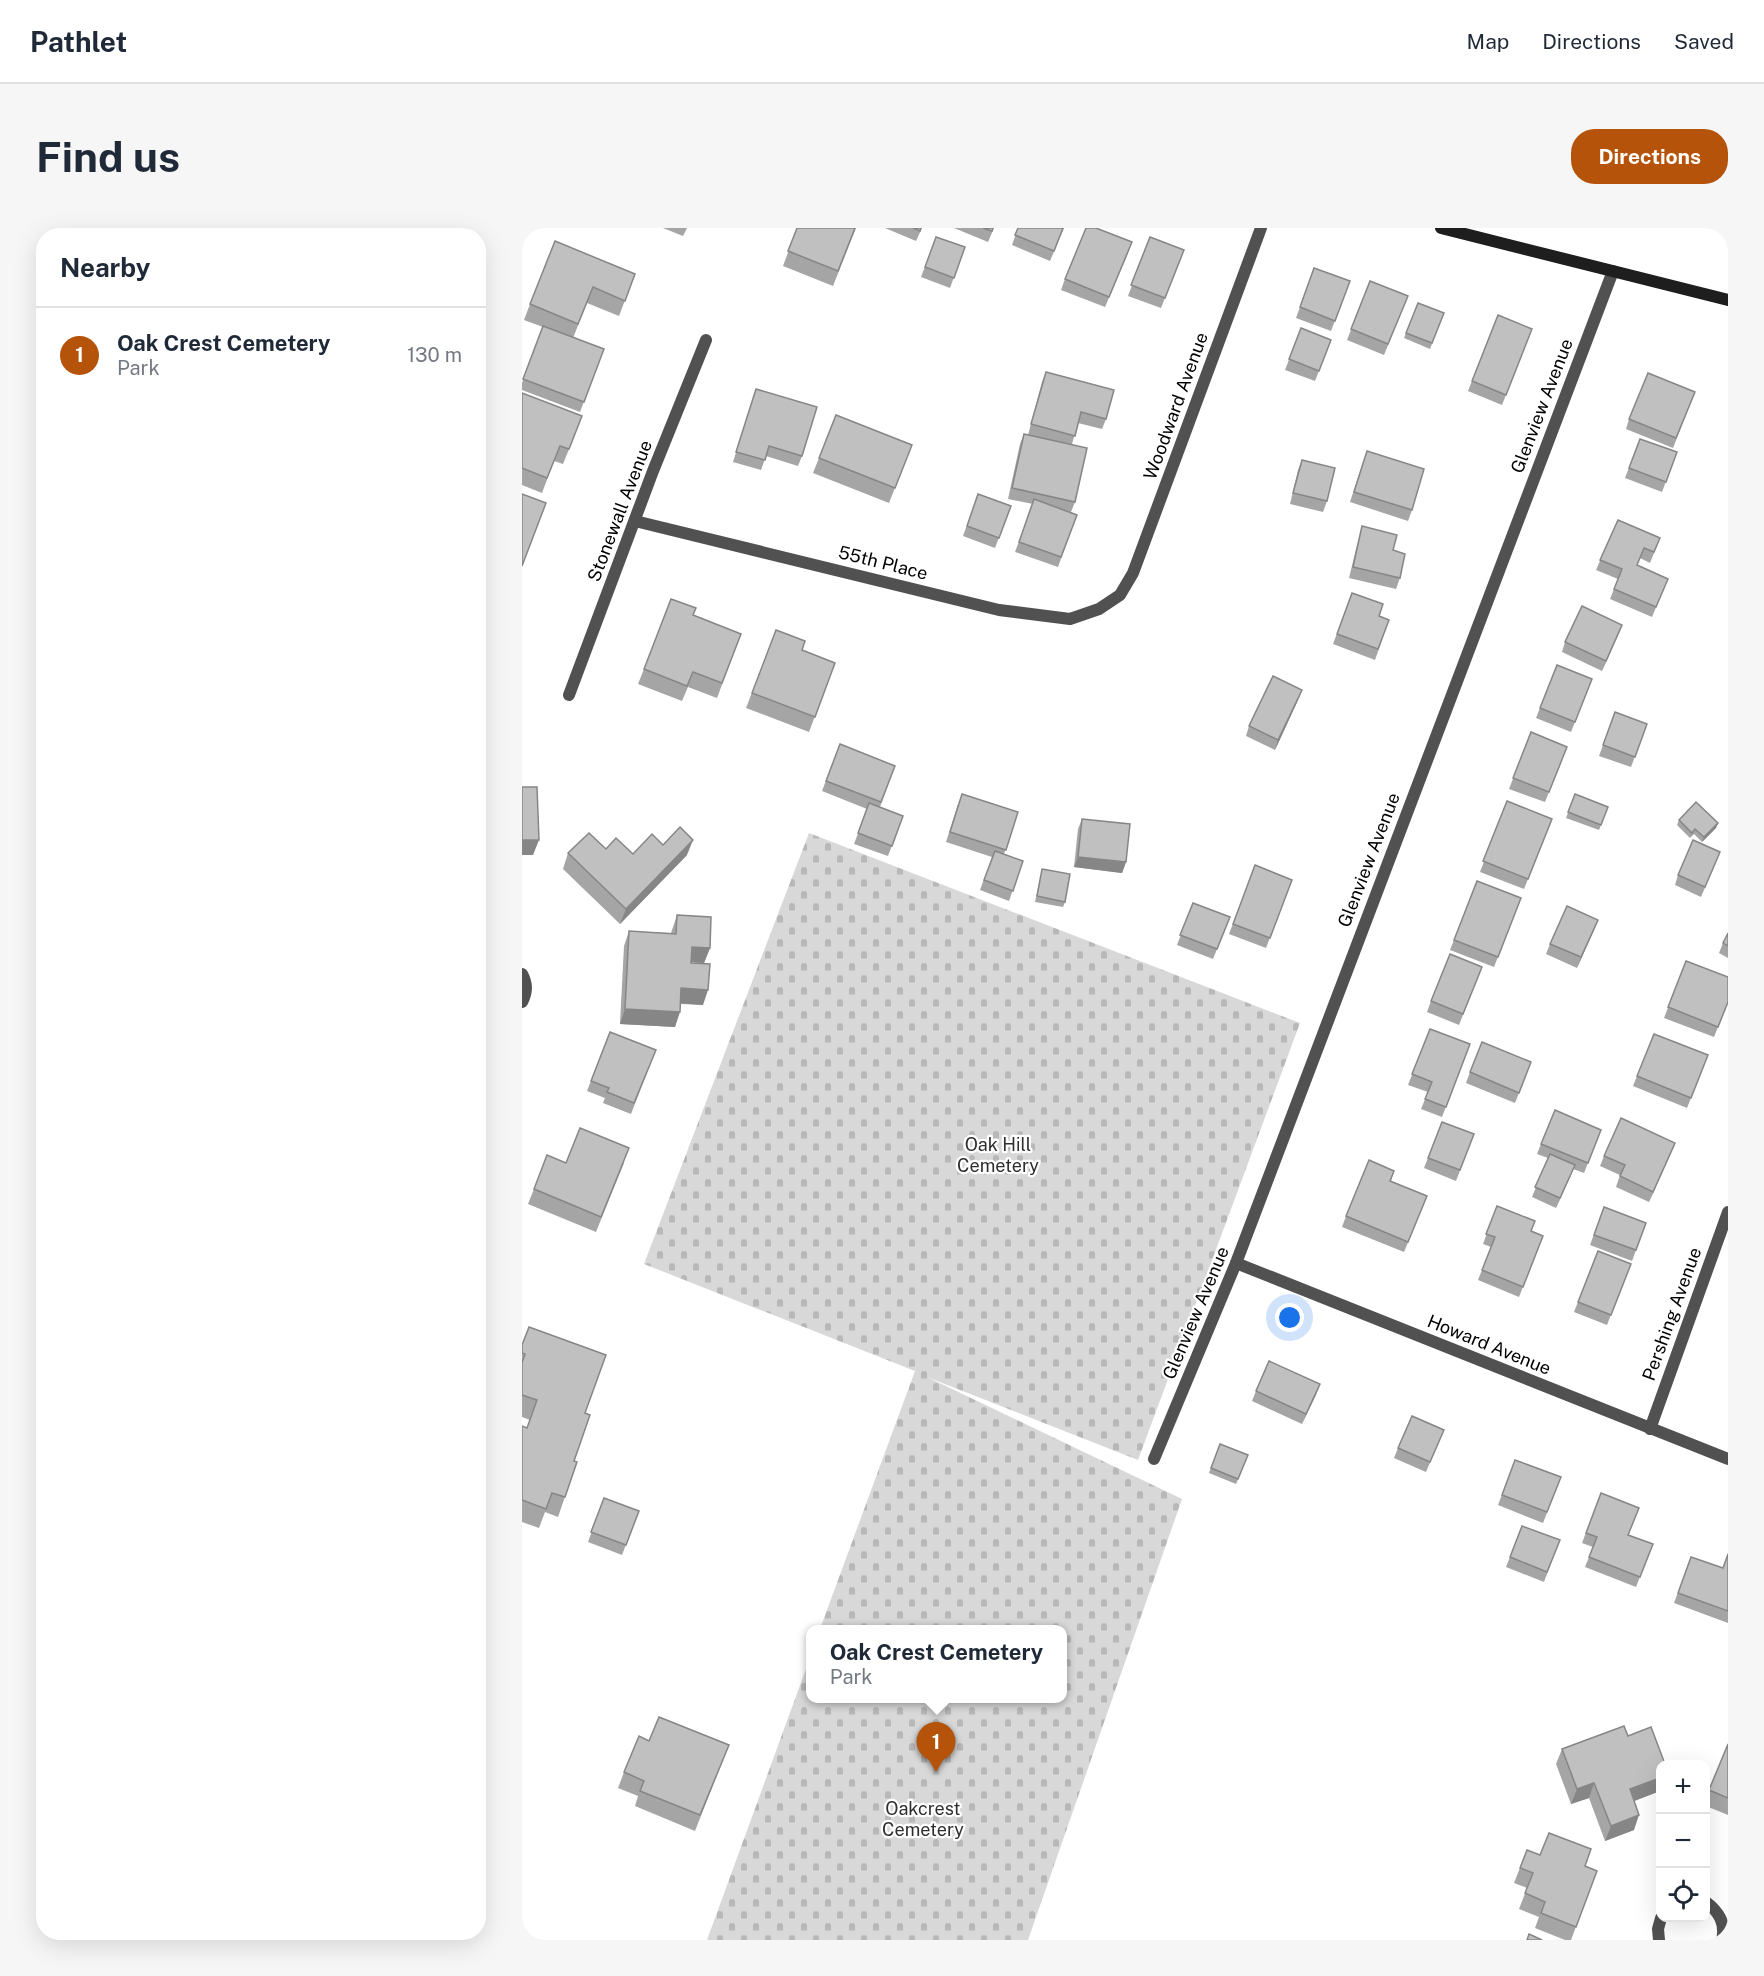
<!DOCTYPE html>
<html lang="en">
<head>
<meta charset="utf-8">
<style>
	:root { --surface:#fff; --page:#f6f6f7; --text:#1f2937; --muted:#747a83; --line:#e0e1e3; --accent:#b45309 }
	body { margin:0; font-family:"Public Sans",sans-serif; background:var(--page); color:var(--text) }
	.controls { position:absolute; right:18px; bottom:18px; display:grid; overflow:hidden; border-radius:12px; box-shadow:0 6px 24px #0002 }
	.controls button { width:54px; height:54px; display:grid; place-items:center; padding:0; border:0; border-bottom:2px solid var(--line); background:var(--surface); color:var(--text); font:30px sans-serif }
	.you { position:absolute; left:768px; top:1090px; width:21px; height:21px; margin:-15px; border:4px solid #fff; border-radius:50%; background:#1a73e8; box-shadow:0 0 0 9px #1a73e833 }
	.badge { display:grid; place-items:center; width:39px; height:39px; border-radius:50%; background:var(--accent); color:#fff; font-size:20px; font-weight:700 }
	.pin { position:absolute; translate:-50% -50px; filter:drop-shadow(0 2px 3px #0008) }
	.pin::after { content:''; position:absolute; top:32px; width:21px; height:18px; background:inherit; clip-path:polygon(0 0,100% 0,50% 100%) }
	.popup { position:absolute; left:284px; top:1397px; width:261px; height:78px; box-sizing:border-box; display:grid; place-content:center; border-radius:12px; background:var(--surface); filter:drop-shadow(0 2px 4px #0005); font-size:20px; white-space:nowrap; color:var(--muted) }
	.popup b { font-size:22px; color:var(--text) }
	.popup::after { content:''; position:absolute; left:50%; top:100%; margin-left:-12px; border:12px solid transparent; border-top-color:var(--surface) }
	.list { margin:0; padding:0; list-style:none }
	h2 { display:flex; justify-content:space-between; align-items:center; height:78px; margin:0; padding:0 24px; font-size:26px }
	h2 small { font-size:20px; font-weight:400; color:var(--muted) }
	.list li { display:grid; grid-template-columns:39px 1fr auto; gap:18px; align-items:center; box-sizing:border-box; height:96px; padding:0 24px; border-top:2px solid var(--line) }
	.list b { display:block; font-size:22px; white-space:nowrap }
	.list p { margin:0; font-size:20px; white-space:nowrap; color:var(--muted) }
	.list em { font-size:20px; font-style:normal; color:var(--muted) }
	.icon { flex:none; width:33px; height:33px; fill:none; stroke:currentColor; stroke-width:2; stroke-linecap:round; stroke-linejoin:round }
	.map { position:relative; flex:none; width:1206px; height:1712px; overflow:hidden; border-radius:24px }
	header { display:flex; align-items:center; gap:36px; box-sizing:border-box; height:84px; padding:0 30px; background:var(--surface); border-bottom:2px solid var(--line) }
	header strong { font-size:28px }
	nav { display:flex; gap:33px; margin-inline-start:auto; font-size:21px }
	.intro { display:flex; align-items:center; justify-content:space-between; box-sizing:border-box; height:144px; padding:0 36px }
	h1 { margin:0; font-size:42px }
	.button { padding:15px 27px; border-radius:24px; background:var(--accent); color:#fff; font-size:21px; font-weight:700 }
	main { display:flex; gap:36px; padding:0 36px }
	aside { flex:1; background:var(--surface); border-radius:24px; box-shadow:0 6px 24px #0002 }
	.map>svg:first-child { display:block }
</style>
</head>
<body>
<header>
<strong>Pathlet</strong>
<nav><a>Map</a><a>Directions</a><a>Saved</a></nav>
</header>
<div class="intro"><h1>Find us</h1><a class="button">Directions</a></div>
<main>
<aside>
<h2>Nearby<small></small></h2>
<ul class="list">
<li><span class="badge">1</span><div><b>Oak Crest Cemetery</b><p>Park</p></div><em>130 m</em></li>
</ul>
</aside>
<div class="map">
<svg width="1206" height="1712" viewBox="0 0 1206 1712">
	<defs>
		<pattern id="cemetery-stones" width="16" height="16" patternUnits="userSpaceOnUse" patternTransform="scale(1.5)"><rect width="16" height="16" fill="#d8d8d8"/><path d="M2 7V4a2 2 0 0 1 4 0v3zM10 15v-3a2 2 0 0 1 4 0v3z" fill="#b8b8b8"/></pattern>
	</defs>
	<rect width="100%" height="100%" fill="#fff"/>
	<!-- cemetery -->
	<polygon fill="url(#cemetery-stones)" points="287,605 778,795 616,1232 405,1149 660,1271 506,1712 185,1712 288,1430 288,1470 540,1470 540,1402 298,1401 393,1143 122,1036"/>
	<g fill="none" stroke-linecap="round" stroke-linejoin="round">
		<!-- minor -->
		<g stroke="#515151" stroke-width="12">
			<polyline points="113,293 477,382 548,391 577,381 598,367 611,345 739,0"/>
			<polyline points="47,467 131,243 184,112"/>
			<path d="M0,746C5,755 5,765 0,774"/>
			<polyline points="714,1035 1206,1231"/>
			<polyline points="1128,1201 1206,984"/>
			<polyline points="632,1231 714,1035 1091,43"/>
			<path d="M1184,1674C1197,1684 1204,1695 1200,1712"/>
			<polyline points="1137,1712 1136,1701 1139,1690"/>
		</g>
		<!-- secondary -->
		<polyline stroke="#1e1e1e" stroke-width="12" points="919,0 1206,72"/>
	</g>
	<!-- wall -->
	<g fill="#a5a5a5">
		<polygon points="141,0 165,0 161,8"/>
		<polygon points="275,0 334,0 311,58 261,38"/>
		<polygon points="363,0 400,0 394,13"/>
		<polygon points="432,0 472,0 466,14"/>
		<polygon points="496,0 542,0 528,33 490,17"/>
		<polygon points="414,9 443,19 428,60 399,49"/>
		<polygon points="628,9 662,22 639,80 606,68"/>
		<polygon points="606,25 583,79 539,62 543,51"/>
		<polygon points="792,40 828,53 809,103 774,90"/>
		<polygon points="113,46 97,88 65,75 51,110 82,121 58,184 0,162 0,155 21,99 2,92 8,76"/>
		<polygon points="848,53 886,68 862,127 825,112"/>
		<polygon points="922,85 908,121 882,110 884,105"/>
		<polygon points="976,87 1006,111 980,177 946,163"/>
		<polygon points="779,100 809,112 793,153 763,142"/>
		<polygon points="524,144 584,191 580,201 556,195 550,216 553,274 549,284 555,287 536,339 493,324 511,276 486,271 498,216 502,206 506,207 520,154"/>
		<polygon points="234,161 280,228 276,238 244,228 239,242 211,234"/>
		<polygon points="1173,164 1151,220 1104,201 1107,191"/>
		<polygon points="0,165 54,204 41,236 32,233 20,265 0,257"/>
		<polygon points="1118,211 1155,224 1140,264 1103,250"/>
		<polygon points="297,230 384,232 367,275 291,245"/>
		<polygon points="780,232 805,273 801,284 768,276 776,242"/>
		<polygon points="841,234 890,282 886,293 828,274"/>
		<polygon points="456,266 489,278 473,320 441,308"/>
		<polygon points="1096,292 1134,320 1128,335 1118,330 1115,338 1146,351 1130,389 1088,371 1096,351 1074,342"/>
		<polygon points="840,298 871,322 878,350 874,361 827,350 837,309"/>
		<polygon points="830,365 857,388 867,392 853,432 811,416"/>
		<polygon points="172,387 219,406 195,470 166,459 160,473 116,456 122,441"/>
		<polygon points="254,402 280,422 313,435 287,504 224,480"/>
		<polygon points="1096,407 1080,443 1040,424 1043,414"/>
		<polygon points="1035,437 1070,451 1049,504 1014,490"/>
		<polygon points="776,472 753,522 724,508 727,498"/>
		<polygon points="1093,484 1125,496 1109,539 1077,528"/>
		<polygon points="1009,504 1045,519 1023,574 987,561"/>
		<polygon points="318,516 373,538 358,579 381,588 366,628 332,616 345,581 300,563"/>
		<polygon points="1053,566 1086,579 1077,602 1044,590"/>
		<polygon points="985,573 1030,591 1002,661 958,644"/>
		<polygon points="436,576 496,584 482,626 501,633 487,673 458,662 470,629 424,614"/>
		<polygon points="560,591 604,634 600,645 552,639 556,601"/>
		<polygon points="1157,592 1196,595 1194,600 1180,614 1172,606 1168,610 1155,597"/>
		<polygon points="141,617 165,627 98,696 41,641 46,625 84,621 111,626"/>
		<polygon points="1194,634 1179,669 1153,657 1156,647"/>
		<polygon points="733,637 770,652 744,720 707,706"/>
		<polygon points="520,641 543,674 541,679 513,674"/>
		<polygon points="955,653 999,670 972,739 928,722"/>
		<polygon points="671,675 708,689 691,731 655,717"/>
		<polygon points="155,687 188,720 182,735 169,734 181,777 159,776 153,799 98,796 102,718 107,703 149,705"/>
		<polygon points="1072,702 1055,740 1024,726 1028,716"/>
		<polygon points="1206,705 1206,730 1197,725 1201,715"/>
		<polygon points="1164,733 1206,774 1192,809 1142,790"/>
		<polygon points="960,739 937,797 905,784 909,773"/>
		<polygon points="908,801 948,816 920,889 899,881 906,864 886,857"/>
		<polygon points="88,804 130,832 109,886 81,875 83,870 65,863"/>
		<polygon points="1132,806 1186,827 1165,880 1111,858"/>
		<polygon points="948,844 1005,845 993,875 944,855"/>
		<polygon points="920,894 952,906 934,953 902,940"/>
		<polygon points="1079,902 1062,945 1051,941 1034,980 1010,969 1026,930 1015,926 1019,916"/>
		<polygon points="1153,915 1127,974 1094,959 1098,947 1078,938 1082,928"/>
		<polygon points="44,935 102,935 74,1004 6,976 12,961"/>
		<polygon points="872,943 869,953 901,978 882,1024 820,999 824,988"/>
		<polygon points="975,978 1013,993 1009,1003 1021,1008 997,1069 956,1052 969,1019 961,1016"/>
		<polygon points="1082,979 1124,995 1110,1033 1068,1017"/>
		<polygon points="1076,1023 1109,1036 1085,1097 1052,1084"/>
		<polygon points="0,1117 63,1185 52,1233 55,1234 36,1289 23,1284 17,1300 0,1294 0,1198 5,1200 8,1192 0,1189"/>
		<polygon points="798,1156 780,1196 730,1173 734,1163"/>
		<polygon points="922,1202 904,1244 872,1230 876,1220"/>
		<polygon points="698,1216 726,1227 714,1256 687,1245"/>
		<polygon points="993,1232 1039,1249 1021,1295 976,1277"/>
		<polygon points="1079,1265 1107,1307 1131,1316 1114,1359 1063,1339 1071,1319 1060,1315"/>
		<polygon points="82,1270 117,1283 100,1327 66,1314"/>
		<polygon points="1000,1298 1038,1312 1022,1354 984,1339"/>
		<polygon points="1206,1325 1206,1395 1152,1375 1169,1329 1201,1340"/>
		<polygon points="1106,1508 1138,1536 1138,1563 1112,1573 1112,1602 1083,1613 1067,1570 1049,1576 1034,1536 1040,1521"/>
		<polygon points="127,1513 201,1532 173,1603 113,1578 116,1568 96,1560 102,1544"/>
		<polygon points="1206,1516 1206,1587 1184,1578 1184,1572"/>
		<polygon points="1005,1622 1018,1627 1063,1638 1075,1643 1049,1712 1043,1712 1013,1700 1017,1689 997,1681 1005,1660 992,1655"/>
	</g>
	<!-- shaded-wall -->
	<g fill="#868686">
		<polygon points="1100,397 1096,407 1080,443 1084,433"/>
		<polygon points="780,462 776,472 753,522 756,512"/>
		<polygon points="1196,595 1194,600 1180,614 1182,609"/>
		<polygon points="0,612 17,612 11,627 0,627"/>
		<polygon points="171,612 165,627 98,696 104,681"/>
		<polygon points="556,629 604,634 600,645 552,639"/>
		<polygon points="1076,692 1072,702 1055,740 1059,729"/>
		<polygon points="170,719 188,720 182,735 165,734"/>
		<polygon points="159,760 186,762 181,777 154,775"/>
		<polygon points="103,781 158,784 153,799 98,796"/>
		<polygon points="1153,915 1149,925 1127,974 1131,964"/>
		<polygon points="1053,937 1049,947 1034,980 1038,970"/>
		<polygon points="798,1156 794,1167 780,1196 784,1186"/>
		<polygon points="1138,1550 1138,1563 1102,1577 1108,1561"/>
		<polygon points="1072,1555 1067,1570 1049,1576 1055,1561"/>
		<polygon points="1117,1587 1112,1602 1083,1613 1089,1598"/>
	</g>
	<!-- building -->
	<g fill="#c0c0c0" stroke="#868686" stroke-width="1.5">
		<polygon points="275,0 333,0 316,43 266,23"/>
		<polygon points="391,0 399,0 398,3"/>
		<polygon points="461,0 471,0 470,3"/>
		<polygon points="496,0 541,0 532,23 493,7"/>
		<polygon points="564,0 574,0 610,14 587,69 543,51"/>
		<polygon points="414,9 443,19 432,50 403,39"/>
		<polygon points="628,9 662,22 643,70 609,57"/>
		<polygon points="33,13 113,46 103,73 71,59 56,96 8,76"/>
		<polygon points="792,40 828,53 813,93 778,79"/>
		<polygon points="848,53 886,68 866,116 829,101"/>
		<polygon points="896,75 922,85 910,115 884,105"/>
		<polygon points="976,87 1010,101 984,167 950,153"/>
		<polygon points="21,98 82,121 62,174 1,151"/>
		<polygon points="779,100 809,112 797,143 767,131"/>
		<polygon points="524,144 592,162 584,191 559,184 553,208 509,196"/>
		<polygon points="1126,145 1173,164 1154,210 1107,191"/>
		<polygon points="234,161 295,179 280,228 247,218 243,232 214,224"/>
		<polygon points="0,165 60,188 47,221 38,218 25,250 0,240"/>
		<polygon points="314,187 390,217 373,260 297,230"/>
		<polygon points="502,206 565,220 553,274 490,260"/>
		<polygon points="1118,211 1155,224 1144,254 1107,240"/>
		<polygon points="845,223 902,241 890,282 832,264"/>
		<polygon points="780,232 813,240 805,273 771,265"/>
		<polygon points="0,266 24,275 0,338"/>
		<polygon points="456,266 489,278 477,310 445,298"/>
		<polygon points="512,271 555,287 539,329 497,314"/>
		<polygon points="1096,292 1138,310 1132,324 1122,320 1115,337 1146,351 1134,379 1092,361 1100,341 1078,332"/>
		<polygon points="840,298 875,307 871,322 883,326 878,350 831,339"/>
		<polygon points="830,365 861,376 857,388 867,392 856,421 815,406"/>
		<polygon points="149,371 174,380 171,387 219,406 200,455 171,444 165,458 122,441"/>
		<polygon points="1060,378 1100,397 1084,433 1043,414"/>
		<polygon points="254,402 283,413 280,422 313,435 293,489 230,465"/>
		<polygon points="1035,437 1070,451 1053,494 1018,480"/>
		<polygon points="751,448 780,462 756,512 727,498"/>
		<polygon points="1093,484 1125,496 1113,529 1081,517"/>
		<polygon points="1009,504 1045,519 1027,564 991,550"/>
		<polygon points="318,516 373,538 359,574 304,553"/>
		<polygon points="0,559 15,559 17,612 0,612"/>
		<polygon points="440,566 496,584 484,622 428,604"/>
		<polygon points="1053,566 1086,579 1079,597 1046,584"/>
		<polygon points="985,573 1030,591 1006,651 961,633"/>
		<polygon points="1174,574 1196,595 1182,609 1173,601 1170,605 1157,592"/>
		<polygon points="347,575 381,588 370,618 336,605"/>
		<polygon points="560,591 608,596 604,634 556,629"/>
		<polygon points="158,599 171,612 104,681 46,625 67,605 84,621 94,610 111,626 130,606 141,617"/>
		<polygon points="1171,612 1198,624 1183,659 1156,647"/>
		<polygon points="473,623 501,633 491,663 462,652"/>
		<polygon points="733,637 770,652 748,710 711,696"/>
		<polygon points="520,641 548,646 543,674 515,668"/>
		<polygon points="955,653 999,670 976,729 932,712"/>
		<polygon points="671,675 708,689 695,721 658,707"/>
		<polygon points="1045,678 1076,692 1059,729 1028,716"/>
		<polygon points="155,687 189,689 188,720 170,719 169,735 188,736 186,762 159,760 158,784 103,781 107,703 154,706"/>
		<polygon points="1206,705 1206,718 1201,715"/>
		<polygon points="928,726 960,739 941,786 909,773"/>
		<polygon points="1164,733 1206,749 1206,774 1196,799 1146,779"/>
		<polygon points="908,801 948,816 924,879 903,871 910,854 890,846"/>
		<polygon points="88,804 134,822 112,875 85,864 87,860 69,853"/>
		<polygon points="1132,806 1186,827 1169,870 1115,848"/>
		<polygon points="960,814 1009,834 997,865 948,844"/>
		<polygon points="1033,882 1079,902 1066,935 1019,916"/>
		<polygon points="1099,890 1153,915 1131,964 1098,948 1103,937 1082,928"/>
		<polygon points="920,894 952,906 938,942 906,930"/>
		<polygon points="58,900 107,920 79,989 12,961 25,927 44,935"/>
		<polygon points="1028,926 1053,937 1038,970 1013,959"/>
		<polygon points="847,932 872,943 868,953 905,968 886,1014 824,988"/>
		<polygon points="975,978 1013,993 1009,1003 1021,1008 1001,1059 960,1042 973,1009 964,1006"/>
		<polygon points="1082,979 1124,995 1114,1022 1072,1007"/>
		<polygon points="1076,1023 1109,1036 1089,1087 1056,1074"/>
		<polygon points="7,1099 84,1127 63,1185 68,1187 52,1233 55,1234 43,1269 30,1265 24,1281 0,1272 0,1198 5,1200 15,1172 0,1167 0,1135 3,1126 0,1125 0,1117"/>
		<polygon points="747,1133 798,1156 784,1186 734,1163"/>
		<polygon points="890,1188 922,1202 908,1234 876,1220"/>
		<polygon points="698,1216 726,1227 716,1251 689,1240"/>
		<polygon points="993,1232 1039,1249 1025,1284 980,1267"/>
		<polygon points="1079,1265 1117,1280 1106,1307 1131,1316 1118,1349 1067,1329 1075,1309 1064,1305"/>
		<polygon points="82,1270 117,1283 104,1317 69,1304"/>
		<polygon points="1000,1298 1038,1312 1025,1344 988,1329"/>
		<polygon points="1206,1326 1206,1383 1156,1365 1169,1329 1201,1340"/>
		<polygon points="137,1489 207,1517 178,1587 118,1563 122,1553 102,1544 117,1508 127,1513"/>
		<polygon points="1102,1498 1106,1508 1129,1499 1143,1536 1138,1536 1138,1550 1108,1561 1117,1587 1089,1598 1072,1555 1055,1561 1040,1521"/>
		<polygon points="1206,1516 1206,1570 1187,1562"/>
		<polygon points="1027,1605 1069,1621 1063,1638 1075,1643 1054,1699 1019,1685 1023,1674 1003,1665 1011,1645 998,1640 1005,1622 1018,1627"/>
		<polygon points="1007,1706 1020,1712 1005,1712"/>
	</g>
	<g text-anchor="middle" stroke-width="4.5" stroke-linejoin="round" paint-order="stroke">
		<!-- street labels -->
		<g font-size="18" fill="#000" stroke="#fff">
			<text transform="translate(654 178) rotate(-70)" y="6">Woodward Avenue</text>
			<text transform="translate(1020 178) rotate(-69)" y="6">Glenview Avenue</text>
			<text transform="translate(98 283) rotate(-69)" y="6">Stonewall Avenue</text>
			<text transform="translate(361 335) rotate(14)" y="6">55th Place</text>
			<text transform="translate(847 632) rotate(-69)" y="6">Glenview Avenue</text>
			<text transform="translate(674 1085) rotate(-67)" y="6">Glenview Avenue</text>
			<text transform="translate(1150 1086) rotate(-70)" y="6">Pershing Avenue</text>
			<text transform="translate(967 1117) rotate(22)" y="6">Howard Avenue</text>
		</g>
		<!-- park labels -->
		<g font-size="18" fill="#2f2f2f" stroke="#fff">
			<text x="476" y="923">Oak Hill<tspan x="476" dy="21">Cemetery</tspan></text>
			<text x="401" y="1587">Oakcrest<tspan x="401" dy="21">Cemetery</tspan></text>
		</g>
	</g>
</svg>
<div class="controls">
<button>+</button>
<button>−</button>
<button><svg class="icon" aria-label="locate" viewBox="0 0 24 24"><circle cx="12" cy="12" r="6"/><path d="M12 2v4M12 18v4M2 12h4M18 12h4"/></svg></button>
</div>
<div class="you"></div>
<div class="pin badge" style="left:414px;top:1544px">1</div>
<div class="popup"><b>Oak Crest Cemetery</b>Park</div>
</div>
</main>
</body>
</html>
